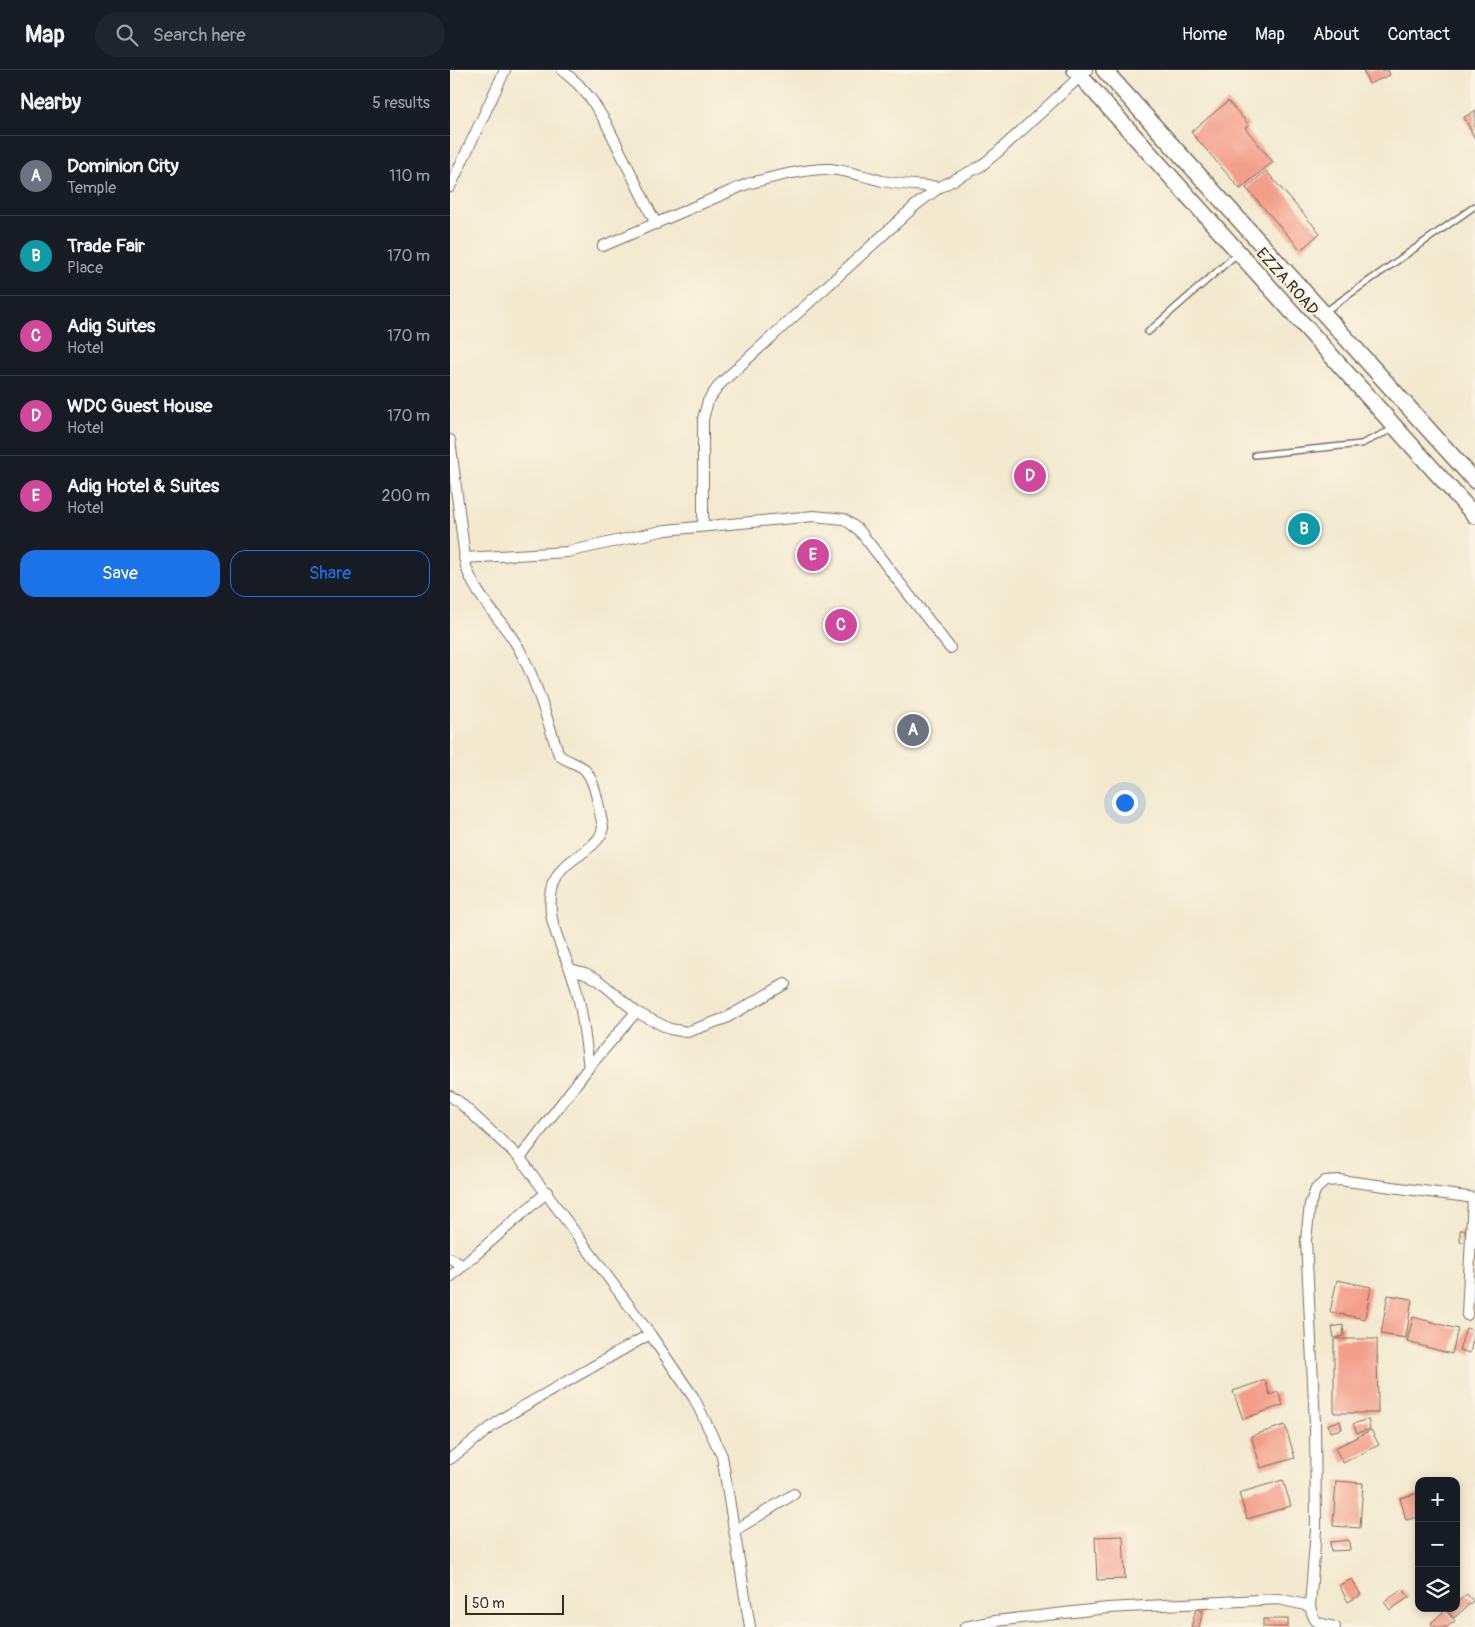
<!DOCTYPE html>
<html lang="en">
<head>
<meta charset="utf-8">
<style>
	:root { --surface:#171b24; --page:#20242c; --text:#f1f3f6; --muted:#9ea1a6; --line:#363941; --accent:#1a73e8 }
	body { margin:0; font-family:Pangolin,sans-serif; background:var(--page); color:var(--text) }
	.controls { position:absolute; right:15px; bottom:15px; display:grid; overflow:hidden; border-radius:10px; box-shadow:0 2px 8px #0003 }
	.controls button { width:45px; height:45px; display:grid; place-items:center; padding:0; border:0; border-bottom:1px solid var(--line); background:var(--surface); color:var(--text); font:25px sans-serif }
	.scale { position:absolute; left:15px; bottom:12px; width:99px; box-sizing:border-box; padding-left:5px; border:2px solid #3b2a1e; border-top:0; font-size:14px; line-height:18px; white-space:nowrap; color:#3b2a1e; -webkit-text-stroke:4px #fcf5e5; paint-order:stroke }
	.you { position:absolute; left:674px; top:732px; width:18px; height:18px; margin:-12px; border:4px solid #fff; border-radius:50%; background:#1a73e8; box-shadow:0 0 0 8px #1a73e833 }
	.badge { display:grid; place-items:center; width:32px; height:32px; border-radius:50%; background:var(--accent); color:#fff; font-size:16px; font-weight:700 }
	.pin { position:absolute; translate:-50% -50%; border:2px solid #fff; box-shadow:0 1px 5px #0006 }
	.list { margin:0; padding:0; list-style:none }
	h2 { display:flex; justify-content:space-between; align-items:center; height:65px; margin:0; padding:0 20px; font-size:21px }
	h2 small { font-size:16px; font-weight:400; color:var(--muted) }
	.list li { display:grid; grid-template-columns:32px 1fr auto; gap:15px; align-items:center; box-sizing:border-box; height:80px; padding:0 20px; border-top:1px solid var(--line) }
	.list b { display:block; font-size:19px; white-space:nowrap }
	.list p { margin:0; font-size:16px; white-space:nowrap; color:var(--muted) }
	.list em { font-size:16px; font-style:normal; color:var(--muted) }
	.actions { display:flex; gap:10px; padding:15px 20px }
	.actions a { flex:1; padding:11px 0; border:1px solid var(--accent); border-radius:15px; text-align:center; font-size:18px; color:var(--accent) }
	.actions .main { background:var(--accent); color:#fff }
	.icon { flex:none; width:28px; height:28px; fill:none; stroke:currentColor; stroke-width:2; stroke-linecap:round; stroke-linejoin:round }
	.map { position:relative; flex:none; width:1025px; height:1557px; overflow:hidden }
	header { display:flex; align-items:center; gap:30px; box-sizing:border-box; height:70px; padding:0 25px; background:var(--surface); border-bottom:1px solid var(--line) }
	header strong { font-size:24px }
	nav { display:flex; gap:28px; margin-inline-start:auto; font-size:18px }
	.search { width:350px; height:45px; background:var(--page); display:flex; align-items:center; gap:12px; box-sizing:border-box; padding:0 18px; border-radius:28px; color:var(--muted); font-size:19px }
	main { display:flex }
	aside { flex:1; background:var(--surface) }
	.map>svg:first-child { display:block }
</style>
</head>
<body>
<header>
<strong>Map</strong>
<div class="search"><svg class="icon" aria-label="search" viewBox="0 0 24 24"><circle cx="10" cy="10" r="6"/><path d="M15 15l6 6"/></svg>Search here</div>
<nav><a>Home</a><a>Map</a><a>About</a><a>Contact</a></nav>
</header>
<main>
<aside>
<h2>Nearby<small>5 results</small></h2>
<ul class="list">
<li><span class="badge" style="background:#6b7280">A</span><div><b>Dominion City</b><p>Temple</p></div><em>110 m</em></li>
<li><span class="badge" style="background:#0f9aa8">B</span><div><b>Trade Fair</b><p>Place</p></div><em>170 m</em></li>
<li><span class="badge" style="background:#d1479c">C</span><div><b>Adig Suites</b><p>Hotel</p></div><em>170 m</em></li>
<li><span class="badge" style="background:#d1479c">D</span><div><b>WDC Guest House</b><p>Hotel</p></div><em>170 m</em></li>
<li><span class="badge" style="background:#d1479c">E</span><div><b>Adig Hotel &amp; Suites</b><p>Hotel</p></div><em>200 m</em></li>
</ul>
<div class="actions"><a class="main">Save</a><a>Share</a></div>
</aside>
<div class="map">
<svg width="1025" height="1557" viewBox="0 0 1025 1557">
	<rect width="100%" height="100%" fill="#fcf5e5"/>
	<filter id="ink" filterUnits="userSpaceOnUse"><feTurbulence type="fractalNoise" baseFrequency=".02" numOctaves="2"/><feDisplacementMap in="SourceGraphic" scale="10" xChannelSelector="R" yChannelSelector="G"/><feConvolveMatrix kernelMatrix="1 2 1 2 8 2 1 2 1" color-interpolation-filters="sRGB"/></filter>
	<filter id="wash" filterUnits="userSpaceOnUse"><feTurbulence type="fractalNoise" baseFrequency=".0096" numOctaves="4" result="noise"/><feDisplacementMap in="SourceGraphic" scale="20" xChannelSelector="R" yChannelSelector="G"/><feGaussianBlur stdDeviation="1.12" result="paint"/><feColorMatrix in="noise" values="0 0 0 0 0 0 0 0 0 0 0 0 0 0 0 0 0 1.4 0 .05"/><feComposite in="paint" operator="in"/></filter>
	<g filter="url(#wash)">
		<rect width="100%" height="100%" fill="#f2e9cf"/>
		<g id="blocks">
			<!-- building -->
			<g fill="#f29e89">
				<polygon points="913,0 938,0 940,5 919,14"/>
				<polygon points="778,31 799,55 795,58 823,92 790,119 741,62"/>
				<polygon points="1025,41 1025,69 1014,47"/>
				<polygon points="816,101 870,163 851,180 796,118"/>
				<polygon points="1010,1160 1021,1160 1020,1173 1010,1172"/>
				<polygon points="887,1210 921,1217 915,1249 880,1242"/>
				<polygon points="938,1225 962,1229 956,1268 931,1264"/>
				<polygon points="963,1247 1008,1259 1002,1284 957,1272"/>
				<polygon points="893,1255 894,1266 884,1268 882,1257"/>
				<polygon points="1016,1258 1025,1261 1020,1283 1009,1280"/>
				<polygon points="884,1269 927,1269 928,1343 884,1343"/>
				<polygon points="815,1310 820,1325 828,1322 833,1335 793,1349 783,1321"/>
				<polygon points="918,1349 920,1359 907,1363 903,1354"/>
				<polygon points="890,1351 892,1359 880,1362 878,1354"/>
				<polygon points="835,1355 845,1388 811,1398 801,1366"/>
				<polygon points="921,1360 929,1375 893,1393 885,1378"/>
				<polygon points="833,1410 841,1436 797,1449 789,1423"/>
				<polygon points="886,1411 913,1413 910,1458 883,1456"/>
				<polygon points="969,1423 969,1447 956,1450 950,1428"/>
				<polygon points="673,1466 675,1509 647,1510 645,1467"/>
				<polygon points="899,1470 900,1480 881,1481 880,1472"/>
				<polygon points="902,1509 911,1525 898,1532 889,1515"/>
				<polygon points="953,1519 959,1527 940,1540 934,1532"/>
				<polygon points="1017,1524 1023,1531 1004,1548 998,1541 1001,1538 1006,1538 1006,1533"/>
				<polygon points="746,1539 753,1541 749,1557 741,1557"/>
				<polygon points="995,1540 1005,1551 997,1557 984,1557 981,1553"/>
				<rect x="813" y="1549" width="25" height="8"/>
			</g>
		</g>
	</g>
	<g filter="url(#ink)">
		<use href="#blocks" fill-opacity="0" stroke="#7b6d5c" stroke-width="1"/>
		<g fill="none" stroke-linecap="round" stroke-linejoin="round">
			<!-- service casing -->
			<g stroke="#7b6d5c" stroke-width="8">
				<g id="service">
					<polyline points="876,241 1025,136"/>
					<polyline points="698,262 788,183"/>
					<polyline points="805,385 911,374 943,359"/>
				</g>
			</g>
			<!-- minor casing -->
			<g stroke="#7b6d5c" stroke-width="12">
				<g id="minor">
					<polyline points="112,0 128,14 141,29 155,51 206,154"/>
					<polyline points="0,117 55,0"/>
					<path d="M153,176L297,114C320,108 357,98 380,99C398,101 415,106 432,111C451,115 471,115 490,117"/>
					<path d="M0,370L16,496C26,528 51,548 68,577C86,609 97,650 109,685C116,691 126,693 133,698C146,709 149,741 153,757C151,779 115,787 106,809C89,846 116,880 125,914C133,941 135,970 139,997"/>
					<polyline points="253,455 253,349 258,331 270,314 466,135 490,117 531,96 549,81 637,0"/>
					<polyline points="14,488 117,482 216,460 364,446 394,449 409,460 500,578"/>
					<polyline points="120,899 135,903 147,909 186,942 220,959 237,962 276,948 335,914"/>
					<polyline points="0,1026 8,1031 70,1088 200,1264 244,1328 272,1386 300,1557"/>
					<polyline points="70,1088 139,997 186,942"/>
					<polyline points="0,1188 13,1196"/>
					<polyline points="0,1207 97,1122"/>
					<polyline points="1017,1245 1023,1128"/>
					<polyline points="0,1389 53,1348 200,1264"/>
					<polyline points="284,1461 344,1424"/>
					<polyline points="860,1536 866,1460 865,1353 856,1170 860,1134 866,1119 875,1111 889,1110 1025,1128"/>
					<path d="M515,1557L545,1551L658,1538L829,1529L860,1536C864,1554 867,1553 885,1557"/>
				</g>
			</g>
			<!-- secondary casing -->
			<g stroke="#7b6d5c" stroke-width="18">
				<g id="secondary">
					<polyline points="625,0 1025,446"/>
					<polyline points="654,0 1025,411"/>
				</g>
			</g>
			<!-- service -->
			<use href="#service" stroke="#fff" stroke-width="5"/>
			<!-- minor -->
			<use href="#minor" stroke="#fff" stroke-width="10"/>
			<!-- secondary -->
			<use href="#secondary" stroke="#fff" stroke-width="15"/>
		</g>
	</g>
	<g text-anchor="middle" stroke-width="4" stroke-linejoin="round" paint-order="stroke">
		<!-- street labels -->
		<g font-size="16" fill="#3b2a1e" stroke="#fcf5e5">
			<text transform="translate(838 211) rotate(48)" y="6">EZZA ROAD</text>
		</g>
	</g>
</svg>
<div class="controls">
<button>+</button>
<button>−</button>
<button><svg class="icon" aria-label="layers" viewBox="0 0 24 24"><path d="M12 4l9 5-9 5-9-5zM3 14l9 5 9-5"/></svg></button>
</div>
<div class="scale">50 m</div>
<div class="you"></div>
<div class="pin badge" style="left:463px;top:660px;background:#6b7280">A</div>
<div class="pin badge" style="left:854px;top:459px;background:#0f9aa8">B</div>
<div class="pin badge" style="left:391px;top:555px;background:#d1479c">C</div>
<div class="pin badge" style="left:580px;top:406px;background:#d1479c">D</div>
<div class="pin badge" style="left:363px;top:485px;background:#d1479c">E</div>
</div>
</main>
</body>
</html>
